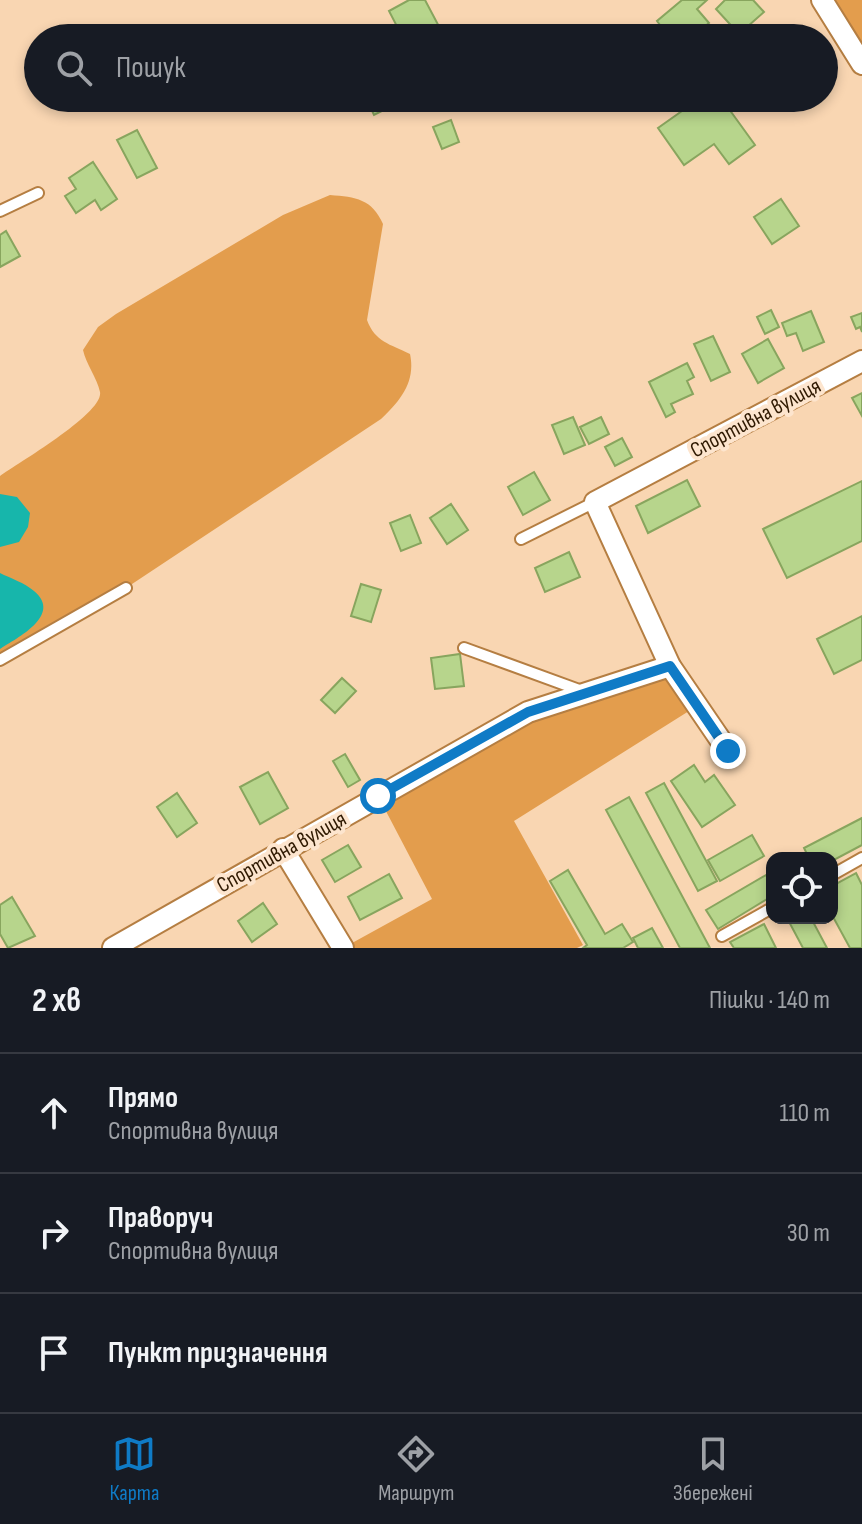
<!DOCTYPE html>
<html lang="uk">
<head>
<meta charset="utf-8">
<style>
	:root { --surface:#171b24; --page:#20242c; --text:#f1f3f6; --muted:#9ea1a6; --line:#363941; --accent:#0f7bc6 }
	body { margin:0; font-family:"Sofia Sans Condensed",sans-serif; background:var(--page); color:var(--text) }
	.controls { position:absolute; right:24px; bottom:24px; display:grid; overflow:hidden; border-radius:16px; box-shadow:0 4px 12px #0003 }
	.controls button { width:72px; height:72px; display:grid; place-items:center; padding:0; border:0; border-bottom:2px solid var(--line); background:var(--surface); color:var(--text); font:40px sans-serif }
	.stop { position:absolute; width:24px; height:24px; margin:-18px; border:6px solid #0f7bc6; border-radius:50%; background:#fff }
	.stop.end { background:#0f7bc6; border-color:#fff; box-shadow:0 2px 8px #0008 }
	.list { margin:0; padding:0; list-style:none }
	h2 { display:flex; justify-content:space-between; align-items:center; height:104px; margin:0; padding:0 32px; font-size:34px }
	h2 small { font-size:26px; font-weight:400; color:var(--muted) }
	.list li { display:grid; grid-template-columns:52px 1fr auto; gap:24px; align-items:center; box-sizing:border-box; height:120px; padding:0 32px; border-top:2px solid var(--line) }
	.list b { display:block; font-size:30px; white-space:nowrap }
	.list p { margin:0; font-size:26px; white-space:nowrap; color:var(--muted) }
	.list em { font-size:26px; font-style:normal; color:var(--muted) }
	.icon { flex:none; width:44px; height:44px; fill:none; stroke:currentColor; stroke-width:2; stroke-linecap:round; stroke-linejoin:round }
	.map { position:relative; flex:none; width:862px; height:948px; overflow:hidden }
	.search { position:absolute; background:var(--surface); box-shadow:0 4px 12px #0003; left:24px; right:24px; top:24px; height:88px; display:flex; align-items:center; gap:20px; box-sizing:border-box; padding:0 28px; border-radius:44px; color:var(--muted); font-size:30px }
	.sheet { height:464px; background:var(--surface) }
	nav { display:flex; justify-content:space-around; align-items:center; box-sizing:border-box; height:112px; border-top:2px solid var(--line); background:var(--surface); font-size:22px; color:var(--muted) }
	nav a { display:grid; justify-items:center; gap:4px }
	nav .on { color:var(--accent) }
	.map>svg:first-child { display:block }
</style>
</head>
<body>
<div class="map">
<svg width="862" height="948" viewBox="0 0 862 948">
	<rect width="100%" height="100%" fill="#f9d6b2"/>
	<!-- green -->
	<g fill="#e39d4d">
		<polygon points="822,0 862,0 862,64"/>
		<path d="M330,195C356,197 372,199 383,224L367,320C375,342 390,344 410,354C416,382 400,401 381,419L126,588L0,660V476C18,463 104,413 100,392C97,378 86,364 83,350L98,327L116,314L283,215Z"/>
		<polygon points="670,666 689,711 514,821 583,945 577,948 343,948 432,899 378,796 528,712"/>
	</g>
	<!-- water -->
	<g fill="#17b6ab">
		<polygon points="0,494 17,497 30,513 28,527 19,542 0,547"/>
		<path d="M0,573C10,578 25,583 34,591C63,615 17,638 0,649Z"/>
	</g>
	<!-- building -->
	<g fill="#b7d58c" stroke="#88a55e" stroke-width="2">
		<polygon points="409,0 425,0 443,34 436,38 403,38 389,11"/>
		<polygon points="682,0 707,0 697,9 709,23 691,38 670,38 657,21"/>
		<polygon points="725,0 753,0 764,12 739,34 716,9"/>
		<polygon points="366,98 403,98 404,100 374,115"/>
		<polygon points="684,98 721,98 755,145 729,164 714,144 684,165 658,128 689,106"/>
		<polygon points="451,120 459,142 442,149 433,127"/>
		<polygon points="137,130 157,168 137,178 117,140"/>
		<polygon points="93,162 117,199 101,210 95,200 76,213 65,196 76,189 69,178"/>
		<polygon points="781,199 799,226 772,244 754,217"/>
		<polygon points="6,231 20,256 0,267 0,235"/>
		<polygon points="771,310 779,327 765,334 757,317"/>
		<polygon points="811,311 824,342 803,351 796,333 787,336 782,323"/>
		<polygon points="862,313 862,332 860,327 856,329 851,317"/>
		<polygon points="713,336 730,372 711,381 694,344"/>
		<polygon points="768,339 784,368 758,383 742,354"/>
		<polygon points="687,363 694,377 687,381 693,394 671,404 675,412 666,417 649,382"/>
		<polygon points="862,393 862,416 852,398"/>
		<polygon points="573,417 585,445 564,454 552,425"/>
		<polygon points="601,417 609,434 589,444 580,427"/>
		<polygon points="622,438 632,457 615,466 605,447"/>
		<polygon points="534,472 550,500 523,515 508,487"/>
		<polygon points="687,480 700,506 648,533 636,506"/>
		<polygon points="862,481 862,541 787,578 763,529"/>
		<polygon points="451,504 468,530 447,544 430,518"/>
		<polygon points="410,515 421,543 401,551 390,523"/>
		<polygon points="569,552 580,577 545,592 535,568"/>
		<polygon points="361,584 381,590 371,622 351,616"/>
		<polygon points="862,616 862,660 834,674 817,639"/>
		<polygon points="460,654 464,686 435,689 431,658"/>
		<polygon points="342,678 356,691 335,713 321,700"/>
		<polygon points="345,754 360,780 348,787 333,761"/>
		<polygon points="694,765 705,782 714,775 735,805 702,827 671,781"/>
		<polygon points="268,772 288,808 260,824 240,787"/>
		<polygon points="664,783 717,881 698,891 646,793"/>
		<polygon points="177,793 197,823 177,837 157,807"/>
		<polygon points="629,797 710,948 680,948 606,810"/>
		<polygon points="862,818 862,845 832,861 804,858 808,856 804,848"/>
		<polygon points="752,835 764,856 720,881 708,860"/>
		<polygon points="348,845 361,867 335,882 322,860"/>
		<polygon points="568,870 605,934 622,924 633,942 623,948 583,948 587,945 550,881"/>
		<polygon points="856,873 862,885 862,948 850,948 832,915 832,886"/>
		<polygon points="389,874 402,898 360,920 348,897"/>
		<polygon points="766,875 772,885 772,896 718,929 706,910"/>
		<polygon points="12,897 35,936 8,948 0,934 0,905"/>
		<polygon points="263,903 277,924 252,942 238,921"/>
		<polygon points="787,918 811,918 827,948 803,948"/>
		<polygon points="764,924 776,948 734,948 730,942"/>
		<polygon points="652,928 663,948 638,948 633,938"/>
	</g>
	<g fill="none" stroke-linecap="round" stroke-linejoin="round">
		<!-- lane casing -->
		<g stroke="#b57e42" stroke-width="14">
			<g id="lane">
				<polyline points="0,211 38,193"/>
				<polyline points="521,539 595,502"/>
				<polyline points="464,648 582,691"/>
				<polyline points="0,660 126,588"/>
				<polyline points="832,875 862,858"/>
				<polyline points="722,936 772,908"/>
			</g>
		</g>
		<!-- street casing -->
		<g stroke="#b57e42" stroke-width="24">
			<g id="street">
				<polyline points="822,0 862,64"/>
				<polyline points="728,751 670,666 595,502 862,361"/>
				<polyline points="283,849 343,948"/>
				<polyline points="113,948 528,712 670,666"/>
			</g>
		</g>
		<!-- lane -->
		<use href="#lane" stroke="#fff" stroke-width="10"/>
		<!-- street -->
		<use href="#street" stroke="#fff" stroke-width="20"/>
	</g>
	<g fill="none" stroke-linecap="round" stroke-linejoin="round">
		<!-- route -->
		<polyline stroke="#0f7bc6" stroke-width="10" points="378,796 528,712 670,666 728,751"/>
	</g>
	<g text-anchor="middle" stroke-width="8" stroke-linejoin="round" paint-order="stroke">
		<!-- street labels -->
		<g font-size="22" fill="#2f1901" stroke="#fde5ce">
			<text transform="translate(755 417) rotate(-28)" y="8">Спортивна вулиця</text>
			<text transform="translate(281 851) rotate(-29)" y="8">Спортивна вулиця</text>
		</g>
	</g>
</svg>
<div class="controls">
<button><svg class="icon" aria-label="locate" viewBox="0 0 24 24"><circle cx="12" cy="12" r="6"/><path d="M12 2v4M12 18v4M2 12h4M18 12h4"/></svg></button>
</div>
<div class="stop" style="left:378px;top:796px"></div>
<div class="stop end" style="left:728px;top:751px"></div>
<div class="search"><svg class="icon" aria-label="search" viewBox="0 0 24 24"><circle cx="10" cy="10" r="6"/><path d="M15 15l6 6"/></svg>Пошук</div>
</div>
<section class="sheet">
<h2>2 хв<small>Пішки · 140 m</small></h2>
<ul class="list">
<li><svg class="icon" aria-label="ahead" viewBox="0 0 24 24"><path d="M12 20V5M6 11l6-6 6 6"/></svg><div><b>Прямо</b><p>Спортивна вулиця</p></div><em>110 m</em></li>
<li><svg class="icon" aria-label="right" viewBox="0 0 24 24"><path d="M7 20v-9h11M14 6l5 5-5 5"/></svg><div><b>Праворуч</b><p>Спортивна вулиця</p></div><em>30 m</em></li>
<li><svg class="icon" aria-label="arrive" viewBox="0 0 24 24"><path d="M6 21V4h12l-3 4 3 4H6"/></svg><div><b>Пункт призначення</b></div></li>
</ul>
</section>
<nav>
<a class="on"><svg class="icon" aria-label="map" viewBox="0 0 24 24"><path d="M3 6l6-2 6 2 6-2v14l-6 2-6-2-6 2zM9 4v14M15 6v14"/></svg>Карта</a>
<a><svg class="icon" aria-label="directions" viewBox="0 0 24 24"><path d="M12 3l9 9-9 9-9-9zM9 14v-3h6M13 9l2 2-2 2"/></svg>Маршрут</a>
<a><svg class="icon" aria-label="saved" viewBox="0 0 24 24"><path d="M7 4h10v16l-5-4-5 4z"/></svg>Збережені</a>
</nav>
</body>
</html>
